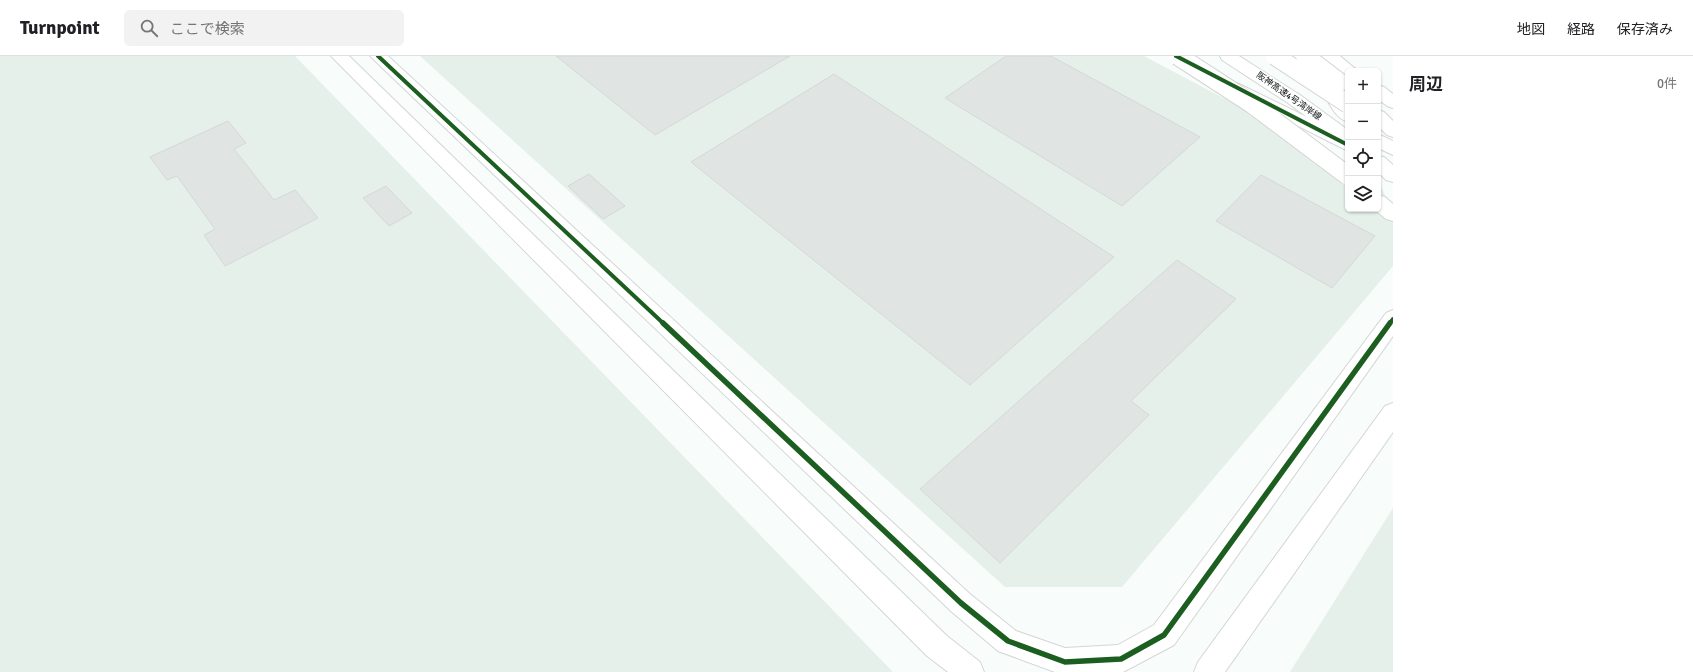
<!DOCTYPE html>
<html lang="ja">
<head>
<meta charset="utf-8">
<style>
	:root { --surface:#fff; --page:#f2f2f2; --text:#202124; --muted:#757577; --line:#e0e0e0 }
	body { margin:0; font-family:Signika,"Noto Sans JP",sans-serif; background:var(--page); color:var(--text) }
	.controls { position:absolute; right:12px; top:12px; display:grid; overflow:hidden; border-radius:6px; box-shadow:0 1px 3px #0004 }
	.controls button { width:36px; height:36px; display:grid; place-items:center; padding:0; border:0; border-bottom:1px solid var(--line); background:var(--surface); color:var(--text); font:20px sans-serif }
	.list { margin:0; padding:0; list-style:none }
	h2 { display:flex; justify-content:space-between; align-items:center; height:52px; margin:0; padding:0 16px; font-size:17px }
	h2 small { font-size:13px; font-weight:400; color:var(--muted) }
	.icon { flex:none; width:22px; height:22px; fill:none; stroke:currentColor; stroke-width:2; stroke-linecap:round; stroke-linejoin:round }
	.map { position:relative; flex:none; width:1393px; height:616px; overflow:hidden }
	header { display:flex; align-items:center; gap:24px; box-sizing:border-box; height:56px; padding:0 20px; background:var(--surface); border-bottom:1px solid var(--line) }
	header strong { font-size:19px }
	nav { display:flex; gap:22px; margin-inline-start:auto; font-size:14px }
	.search { width:280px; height:36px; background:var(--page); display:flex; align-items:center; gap:10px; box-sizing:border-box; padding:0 14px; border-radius:6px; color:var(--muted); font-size:15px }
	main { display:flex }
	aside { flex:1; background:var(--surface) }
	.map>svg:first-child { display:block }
</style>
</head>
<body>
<header>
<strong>Turnpoint</strong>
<div class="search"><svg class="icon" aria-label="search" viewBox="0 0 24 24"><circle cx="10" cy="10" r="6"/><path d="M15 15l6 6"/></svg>ここで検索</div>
<nav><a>地図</a><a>経路</a><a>保存済み</a></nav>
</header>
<main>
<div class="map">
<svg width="1393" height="616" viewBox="0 0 1393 616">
	<rect width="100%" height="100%" fill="#f8fcfa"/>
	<!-- built -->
	<g fill="#e5f0eb">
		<polygon points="0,0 295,0 893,616 0,616"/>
		<polygon points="420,0 1144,0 1348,108 1348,153 1378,153 1378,124 1393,157 1393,210 1122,531 1005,531"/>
		<polygon points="1393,452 1393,616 1290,616"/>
	</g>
	<!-- building -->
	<g fill="#e0e4e3" stroke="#d4d8d7">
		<polygon points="556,0 790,0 655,79"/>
		<polygon points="1006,0 1051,0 1200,81 1122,150 945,42"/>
		<polygon points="834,18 1114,201 970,329 691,106"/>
		<polygon points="228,65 246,87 234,93 274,144 295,134 318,162 225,210 204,179 215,173 177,120 167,124 150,101"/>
		<polygon points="589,118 625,150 603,163 568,130"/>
		<polygon points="1261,119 1375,180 1332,232 1216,165"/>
		<polygon points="386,130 412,157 389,170 363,142"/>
		<polygon points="1177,204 1236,243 1131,345 1149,359 1000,507 920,433"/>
	</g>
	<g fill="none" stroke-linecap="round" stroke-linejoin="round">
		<!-- street casing -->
		<g stroke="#d3d6d5" stroke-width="2">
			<g id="street">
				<path d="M1329,25L1335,26L1348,48V66C1334,62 1326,42 1321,30L1323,26Z"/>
				<polygon points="1378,78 1393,85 1393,99 1378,92"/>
			</g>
		</g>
		<!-- secondary casing -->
		<g stroke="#d3d6d5" stroke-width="2">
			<g id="secondary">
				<polygon points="331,0 349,0 947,580 980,606 984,616 948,616 927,600"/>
				<polygon points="370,0 388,0 970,538 1016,575 1065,592 1118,589 1154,569 1386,257 1393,254 1393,280 1174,589 1123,616 1055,616 998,595 952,556"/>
				<polygon points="1237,27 1348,81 1348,95 1231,36 1229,32 1231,28"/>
				<polygon points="1393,347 1393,376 1225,616 1194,616 1198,606 1385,350"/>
			</g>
		</g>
		<!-- highway casing -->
		<g stroke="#d3d6d5" stroke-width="2">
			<g id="highway">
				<polygon points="1220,0 1239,0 1300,39 1348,74 1348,89 1342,87 1288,47 1222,4"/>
				<polygon points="1321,0 1340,0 1358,15 1348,15 1348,20 1344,19"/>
				<polygon points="1378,29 1384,31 1393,38 1393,52 1387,50 1378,43"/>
				<polygon points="1378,54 1384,56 1393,65 1393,81 1387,79 1378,70"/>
				<polygon points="1378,100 1384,101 1393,109 1393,126 1386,124 1378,116"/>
				<polygon points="1378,139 1385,141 1393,148 1393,165 1386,163 1374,153 1378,153"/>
			</g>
		</g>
		<!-- street -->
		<use href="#street" fill="#fefffe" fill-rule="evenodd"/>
		<!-- secondary -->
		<use href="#secondary" fill="#fefffe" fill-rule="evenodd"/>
		<!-- highway -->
		<use href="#highway" fill="#fefffe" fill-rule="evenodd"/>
		<!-- highway-bridge casing -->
		<g stroke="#d3d6d5" stroke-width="20" stroke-linecap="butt">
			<g id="highway-bridge">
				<polyline points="1178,0 1252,48 1348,120"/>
				<polyline points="1275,0 1348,48"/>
				<polyline points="1305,0 1339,26"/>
			</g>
		</g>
		<!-- highway-bridge -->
		<use href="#highway-bridge" stroke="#fefffe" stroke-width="18"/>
		<!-- cycleway-far1 casing -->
		<g stroke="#fff" stroke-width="6">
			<g id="cycleway-far1">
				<polyline points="378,0 664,268"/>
				<polyline points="1176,0 1348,89"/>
				<polyline points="1389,268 1393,263"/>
			</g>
		</g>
		<!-- cycleway casing -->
		<g stroke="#fff" stroke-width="8">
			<polyline id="cycleway" points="663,267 961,547 1008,585 1065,606 1121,603 1164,579 1390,267"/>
		</g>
		<!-- cycleway-far1 -->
		<use href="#cycleway-far1" stroke="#1b5e20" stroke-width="4"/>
		<!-- cycleway -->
		<use href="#cycleway" stroke="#1b5e20" stroke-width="5.5"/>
	</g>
	<g text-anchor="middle" stroke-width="3" stroke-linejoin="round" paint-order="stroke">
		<!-- far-street labels -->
		<g font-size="9" fill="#111413" stroke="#fff">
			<text transform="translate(1289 40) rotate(35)" y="3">阪神高速4号湾岸線</text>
		</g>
	</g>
</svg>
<div class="controls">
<button>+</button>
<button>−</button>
<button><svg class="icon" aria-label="locate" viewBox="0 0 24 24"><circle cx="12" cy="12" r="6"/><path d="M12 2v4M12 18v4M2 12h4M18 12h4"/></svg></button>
<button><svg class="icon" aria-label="layers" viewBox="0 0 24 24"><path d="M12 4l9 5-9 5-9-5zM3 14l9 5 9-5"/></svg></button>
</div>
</div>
<aside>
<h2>周辺<small>0件</small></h2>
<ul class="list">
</ul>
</aside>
</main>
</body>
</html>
